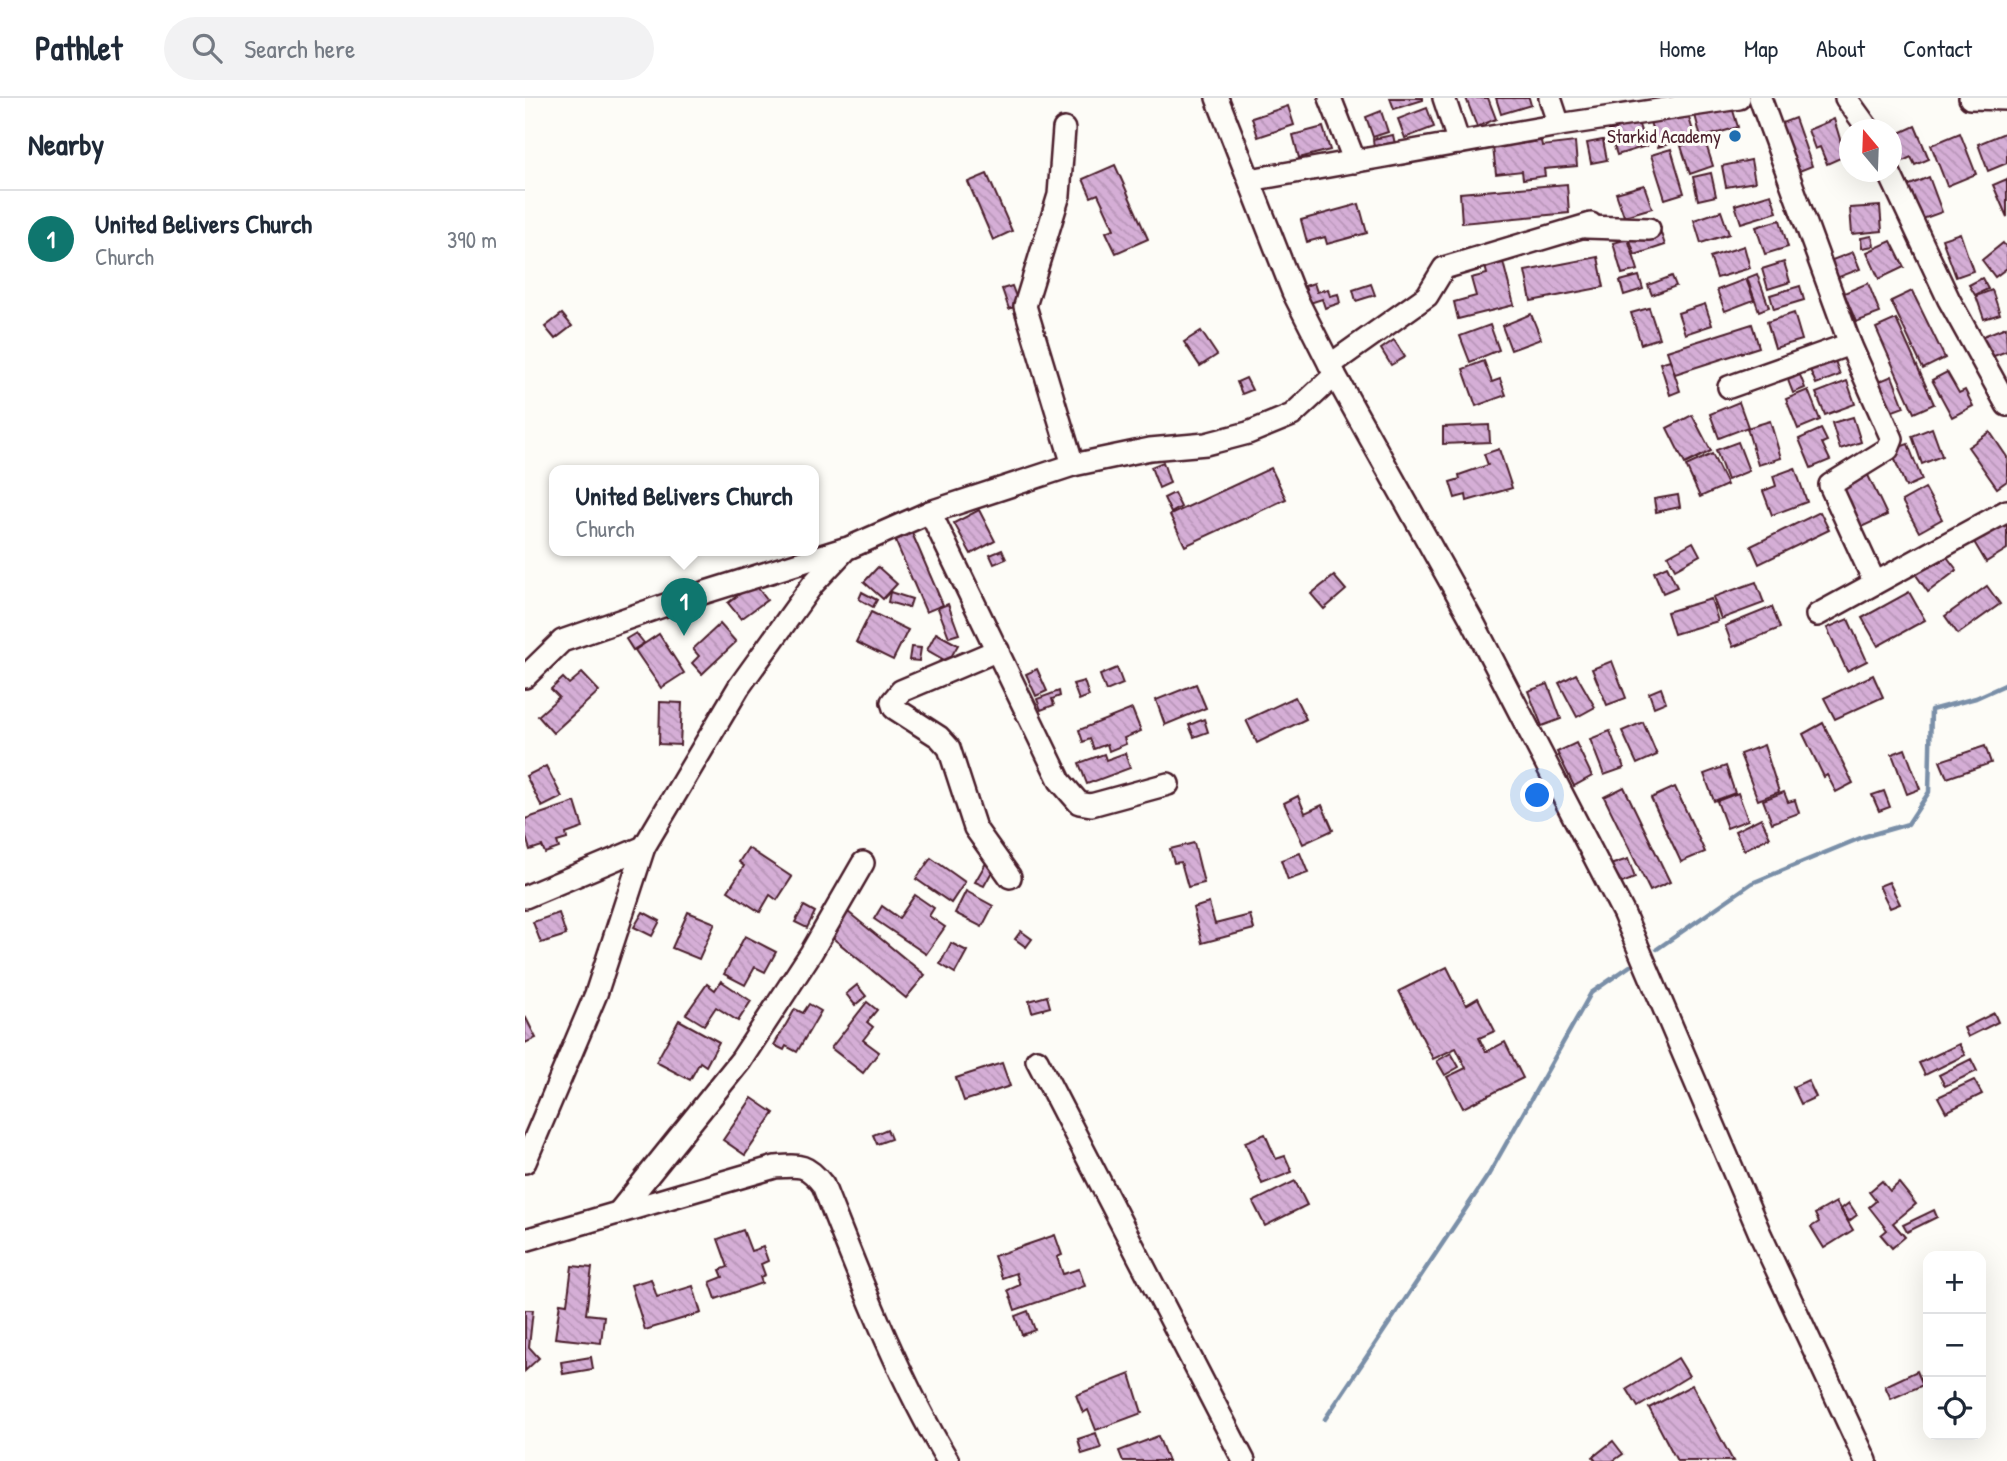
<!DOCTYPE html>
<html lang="en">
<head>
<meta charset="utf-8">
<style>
	:root { --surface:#fff; --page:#f2f2f3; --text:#1f2937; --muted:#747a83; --line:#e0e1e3; --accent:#0f766e }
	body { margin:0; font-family:"Patrick Hand",sans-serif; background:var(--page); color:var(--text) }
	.controls { position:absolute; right:21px; bottom:21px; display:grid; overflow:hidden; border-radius:14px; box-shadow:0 7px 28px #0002 }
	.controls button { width:63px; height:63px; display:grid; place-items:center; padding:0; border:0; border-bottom:2px solid var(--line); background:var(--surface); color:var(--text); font:35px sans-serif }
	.compass { position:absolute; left:1314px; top:21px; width:63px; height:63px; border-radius:50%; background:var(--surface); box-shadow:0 7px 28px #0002; rotate:341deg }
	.you { position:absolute; left:1013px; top:698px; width:24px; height:24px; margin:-18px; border:5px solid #fff; border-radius:50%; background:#1a73e8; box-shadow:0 0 0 10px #1a73e833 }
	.badge { display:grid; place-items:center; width:46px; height:46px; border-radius:50%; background:var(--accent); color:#fff; font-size:23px; font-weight:700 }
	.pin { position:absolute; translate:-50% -58px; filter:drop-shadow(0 2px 4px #0008) }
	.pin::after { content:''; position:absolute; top:37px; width:24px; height:21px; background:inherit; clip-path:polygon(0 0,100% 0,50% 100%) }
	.popup { position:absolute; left:24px; top:367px; width:270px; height:91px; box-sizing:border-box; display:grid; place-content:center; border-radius:14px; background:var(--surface); filter:drop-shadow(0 2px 5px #0005); font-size:23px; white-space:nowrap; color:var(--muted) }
	.popup b { font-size:26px; color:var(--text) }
	.popup::after { content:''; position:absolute; left:50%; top:100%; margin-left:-14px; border:14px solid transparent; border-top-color:var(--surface) }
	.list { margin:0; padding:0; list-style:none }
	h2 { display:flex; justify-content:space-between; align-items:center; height:91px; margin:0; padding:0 28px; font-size:30px }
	h2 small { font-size:23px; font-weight:400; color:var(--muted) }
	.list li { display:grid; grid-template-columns:46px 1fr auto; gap:21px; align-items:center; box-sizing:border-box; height:98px; padding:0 28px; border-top:2px solid var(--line) }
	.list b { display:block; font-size:26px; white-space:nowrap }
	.list p { margin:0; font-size:23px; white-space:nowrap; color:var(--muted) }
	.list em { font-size:23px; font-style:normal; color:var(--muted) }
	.icon { flex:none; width:38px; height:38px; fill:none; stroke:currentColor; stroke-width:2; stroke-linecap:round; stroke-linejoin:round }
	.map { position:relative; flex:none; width:1482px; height:1363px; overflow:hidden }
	header { display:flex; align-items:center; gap:42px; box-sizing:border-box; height:98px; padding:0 35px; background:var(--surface); border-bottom:2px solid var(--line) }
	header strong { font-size:33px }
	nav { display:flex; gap:38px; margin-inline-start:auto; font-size:24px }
	.search { width:490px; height:63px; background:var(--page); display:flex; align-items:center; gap:18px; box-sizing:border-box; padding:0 24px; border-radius:38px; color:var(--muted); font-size:26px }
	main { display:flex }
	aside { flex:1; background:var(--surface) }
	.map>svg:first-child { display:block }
</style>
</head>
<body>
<header>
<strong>Pathlet</strong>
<div class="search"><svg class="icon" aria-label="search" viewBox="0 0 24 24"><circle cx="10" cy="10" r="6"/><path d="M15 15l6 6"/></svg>Search here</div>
<nav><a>Home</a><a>Map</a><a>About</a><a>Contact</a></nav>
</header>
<main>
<aside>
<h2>Nearby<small></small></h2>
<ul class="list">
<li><span class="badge">1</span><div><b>United Belivers Church</b><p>Church</p></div><em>390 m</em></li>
</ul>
</aside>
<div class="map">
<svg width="1482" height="1363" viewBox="0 0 1482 1363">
	<defs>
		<pattern id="building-back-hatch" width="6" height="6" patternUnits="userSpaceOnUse" patternTransform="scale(1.75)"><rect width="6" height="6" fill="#d5aed6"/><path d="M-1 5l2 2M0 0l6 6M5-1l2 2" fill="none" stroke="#b895b8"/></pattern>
	</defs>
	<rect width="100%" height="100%" fill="#fdfcf7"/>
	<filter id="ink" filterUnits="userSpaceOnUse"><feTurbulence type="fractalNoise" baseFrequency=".0143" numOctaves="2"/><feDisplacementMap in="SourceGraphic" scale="14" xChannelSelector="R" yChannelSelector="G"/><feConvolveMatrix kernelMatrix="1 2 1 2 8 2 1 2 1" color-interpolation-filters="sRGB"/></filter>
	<g filter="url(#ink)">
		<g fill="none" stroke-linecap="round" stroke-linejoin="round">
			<!-- stream -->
			<g stroke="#7a8fa8" stroke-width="4.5">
				<polyline points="1132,851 1227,785 1338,739 1383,726 1404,694 1406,612 1451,600 1482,586"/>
				<polyline points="800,1321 964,1076 1066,895 1105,868"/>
			</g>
		</g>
		<!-- building -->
		<g fill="url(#building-back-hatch)" stroke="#4a1f2b" stroke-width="2">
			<polygon points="865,0 898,0 898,2 869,11"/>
			<polygon points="941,0 963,0 971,21 952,29"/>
			<polygon points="971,0 1004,0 1006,7 976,16"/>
			<polygon points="1206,6 1213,29 1176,40 1170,17"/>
			<polygon points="763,8 769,27 733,39 727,20"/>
			<polygon points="902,10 909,29 880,40 873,21"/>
			<polygon points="856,13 863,34 848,39 841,19"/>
			<polygon points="1162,14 1170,39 1133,49 1125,24"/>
			<polygon points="1270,20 1287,68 1267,76 1249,28"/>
			<polygon points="1309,21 1320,58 1302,66 1295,49 1290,51 1283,32"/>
			<polygon points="1113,24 1121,48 1092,57 1084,33"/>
			<polygon points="1390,28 1404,61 1390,67 1386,59 1376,64 1366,43 1366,39"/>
			<polygon points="798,29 805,52 774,60 768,37"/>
			<polygon points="1482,34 1482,65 1463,73 1453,46"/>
			<polygon points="1435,35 1451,76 1422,88 1406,47"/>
			<polygon points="868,37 870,46 849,50 848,41"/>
			<polygon points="1179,40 1188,68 1165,76 1156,48"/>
			<polygon points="1078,42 1082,62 1066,65 1062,45"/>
			<polygon points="1016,43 1017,48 1050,44 1052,68 1019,71 1020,78 998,81 997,73 971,76 968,49"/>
			<polygon points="1146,51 1159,95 1140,101 1126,57"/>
			<polygon points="1226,62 1230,84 1201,89 1197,68"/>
			<polygon points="590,67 623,141 591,155 581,134 589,131 573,96 566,99 558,81"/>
			<polygon points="1186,75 1191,98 1173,102 1168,79"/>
			<polygon points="462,76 487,133 468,142 443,84"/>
			<polygon points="1404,79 1417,114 1395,122 1382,88"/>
			<polygon points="1482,81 1482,119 1468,87"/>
			<polygon points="1042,86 1044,115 937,125 935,95"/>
			<polygon points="1119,87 1127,110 1099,118 1091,95"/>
			<polygon points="1246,96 1252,114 1216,125 1210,107"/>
			<polygon points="834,106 842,135 802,146 800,139 782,144 776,122"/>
			<polygon points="1355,108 1357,133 1327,136 1325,110"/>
			<polygon points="1196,113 1204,136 1176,145 1169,122"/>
			<polygon points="1255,122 1263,149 1240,156 1231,129"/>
			<polygon points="1133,126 1140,147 1110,157 1103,136"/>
			<polygon points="1435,135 1448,173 1431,179 1417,141"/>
			<polygon points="1347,138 1349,148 1337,150 1336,140"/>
			<polygon points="1103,141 1113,172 1097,176 1088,145"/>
			<polygon points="1366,143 1379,169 1354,181 1342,154"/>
			<polygon points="1478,145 1482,150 1482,170 1470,179 1457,162"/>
			<polygon points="1219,148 1225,170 1192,180 1185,159"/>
			<polygon points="1328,154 1335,171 1301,184 1294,167"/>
			<polygon points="1073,159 1079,189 1006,203 1000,173"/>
			<polygon points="977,160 989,207 933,221 929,204 951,198 946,180 962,176 959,164"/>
			<polygon points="1259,164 1265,184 1243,191 1237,171"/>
			<polygon points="1232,176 1244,209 1234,213 1222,180"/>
			<polygon points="1114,178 1118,191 1099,197 1095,183"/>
			<polygon points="1147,178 1151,188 1127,197 1123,187"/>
			<polygon points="1457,180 1463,191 1450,197 1444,187"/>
			<polygon points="1221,181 1229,202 1200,213 1192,192"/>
			<polygon points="789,185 792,194 803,191 805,198 813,196 815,205 800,210 797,201 785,205 780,188"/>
			<polygon points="1343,185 1355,215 1331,224 1319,195"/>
			<polygon points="846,186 850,197 831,203 828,192"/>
			<polygon points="487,188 494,207 484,211 477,191"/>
			<polygon points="1275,188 1279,202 1249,211 1245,197"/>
			<polygon points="1467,192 1475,216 1459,221 1451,198"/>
			<polygon points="1387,193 1420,260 1398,271 1366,203"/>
			<polygon points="1180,206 1187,227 1160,236 1153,215"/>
			<polygon points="1124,210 1134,240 1116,246 1106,215"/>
			<polygon points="1269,215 1277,242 1250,250 1242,224"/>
			<polygon points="37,216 47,228 30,241 20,229"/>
			<polygon points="1006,216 1016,241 986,252 977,228"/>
			<polygon points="1371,221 1409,306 1389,315 1351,230"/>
			<polygon points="1227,226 1234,249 1150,276 1142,253"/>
			<polygon points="965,227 974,252 945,264 935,238"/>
			<polygon points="1481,229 1482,253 1461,261 1453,240"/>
			<polygon points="676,233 692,257 675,268 659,244"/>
			<polygon points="869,242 880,259 866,267 856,251"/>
			<polygon points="1308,257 1315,277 1291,286 1283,267"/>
			<polygon points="1145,262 1155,293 1145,297 1135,265"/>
			<polygon points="959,263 967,284 975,281 981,297 951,308 938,271"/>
			<polygon points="1422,274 1434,295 1440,292 1448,308 1427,319 1407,282"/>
			<polygon points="1275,277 1280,290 1268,295 1263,282"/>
			<polygon points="1367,278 1379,309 1360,316 1348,286"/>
			<polygon points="721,280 727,292 717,296 712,284"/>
			<polygon points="1322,283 1330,306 1300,317 1291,295"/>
			<polygon points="1283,292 1295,322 1273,331 1261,301"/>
			<polygon points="1214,304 1223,329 1194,340 1185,316"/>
			<polygon points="1167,317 1186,353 1160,366 1142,330"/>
			<polygon points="1328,319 1336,344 1315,351 1307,325"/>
			<polygon points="1245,323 1256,360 1233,367 1222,330"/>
			<polygon points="964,327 965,344 918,346 918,329"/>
			<polygon points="1407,330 1417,358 1397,366 1387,338"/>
			<polygon points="1296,331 1302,343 1297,345 1305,362 1286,370 1274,341"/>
			<polygon points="1465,334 1482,359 1482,383 1472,390 1443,349"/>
			<polygon points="1213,344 1224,373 1202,382 1191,352"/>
			<polygon points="1383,346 1397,382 1381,389 1366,352"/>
			<polygon points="974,351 987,390 942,403 941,397 930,400 925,384 935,381 934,377 963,367 959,356"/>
			<polygon points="1187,356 1202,387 1175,399 1161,368"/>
			<polygon points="638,364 645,385 634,390 626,369"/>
			<polygon points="746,370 761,401 660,448 645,417"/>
			<polygon points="1270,370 1282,404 1247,417 1238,393 1251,388 1248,378"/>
			<polygon points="1340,371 1362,417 1330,432 1311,394 1328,386 1324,378"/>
			<polygon points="1400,390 1417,421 1394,434 1377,403"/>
			<polygon points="649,395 656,409 646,415 639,400"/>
			<polygon points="1153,397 1155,409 1131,414 1129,401"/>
			<polygon points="454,412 470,443 446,456 429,425"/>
			<polygon points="1295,414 1304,432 1234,466 1226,448"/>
			<polygon points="1482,420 1482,451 1461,464 1446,439"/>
			<polygon points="387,435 418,507 401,514 370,442"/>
			<polygon points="1168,444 1175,457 1150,471 1143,458"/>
			<polygon points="477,452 481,461 469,466 465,457"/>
			<polygon points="1419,455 1432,472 1403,494 1391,477"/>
			<polygon points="1142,468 1152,489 1138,495 1129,474"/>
			<polygon points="353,469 372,486 358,501 339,484"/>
			<polygon points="809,478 821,492 799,511 786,496"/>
			<polygon points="1231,484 1239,505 1196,521 1188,499"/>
			<polygon points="229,485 242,502 216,521 203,505"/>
			<polygon points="1462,488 1475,506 1433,536 1420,518"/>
			<polygon points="337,494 352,502 348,509 334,501"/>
			<polygon points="365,494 387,501 384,510 363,504"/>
			<polygon points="1384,494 1400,522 1353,548 1337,520"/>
			<polygon points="1186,501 1193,523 1149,536 1142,514"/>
			<polygon points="423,506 434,536 424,539 413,510"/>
			<polygon points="1247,509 1255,530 1208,549 1200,528"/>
			<polygon points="346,514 383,532 368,562 331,544"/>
			<polygon points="1323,521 1342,563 1322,573 1302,530"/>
			<polygon points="195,526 211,544 177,576 167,565 174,558 168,551"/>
			<polygon points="111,535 119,545 108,552 101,541"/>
			<polygon points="411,535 433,547 423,564 402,552"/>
			<polygon points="134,536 159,575 136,590 110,552"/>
			<polygon points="386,549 396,550 394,563 384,562"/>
			<polygon points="1087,563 1101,600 1082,607 1067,571"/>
			<polygon points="592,570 598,586 581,593 575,577"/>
			<polygon points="512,571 522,593 511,598 501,576"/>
			<polygon points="57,575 74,593 28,635 13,618 34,599 26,591 38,580 44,586"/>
			<polygon points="1051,576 1070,609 1052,619 1034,585"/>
			<polygon points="1348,577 1358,599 1310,621 1299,600"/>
			<polygon points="559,583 564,598 554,602 548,586"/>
			<polygon points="671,586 681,610 640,627 631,602"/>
			<polygon points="1023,586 1036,621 1017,628 1003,593"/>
			<polygon points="1136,590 1141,604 1129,609 1124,595"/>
			<polygon points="534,593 535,598 527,601 529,607 516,612 512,601"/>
			<polygon points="770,599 781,621 732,645 721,622"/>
			<polygon points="135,604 157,605 155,647 134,646"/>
			<polygon points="607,611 616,633 599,640 601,646 584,653 582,646 569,651 565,641 558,644 554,632"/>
			<polygon points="679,621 683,634 669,639 664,627"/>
			<polygon points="1118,624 1132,657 1112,666 1097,633"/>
			<polygon points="1298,625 1328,685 1311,694 1302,677 1299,679 1278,636"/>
			<polygon points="1085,633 1099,670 1079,677 1065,641"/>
			<polygon points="1051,645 1067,678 1049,688 1032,654"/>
			<polygon points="1239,647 1254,694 1233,702 1215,656"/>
			<polygon points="1460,648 1466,665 1422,680 1415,663"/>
			<polygon points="1380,651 1395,691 1382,696 1367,656"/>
			<polygon points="600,655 605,670 562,686 554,665 579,656 581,662"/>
			<polygon points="21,668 37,699 17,709 1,678"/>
			<polygon points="1201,668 1210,695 1189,703 1179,676"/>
			<polygon points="1099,689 1145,784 1125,793 1079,699"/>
			<polygon points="1150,689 1180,754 1156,764 1126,700"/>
			<polygon points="1359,693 1365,709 1354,713 1347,697"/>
			<polygon points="1259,694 1263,704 1270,702 1274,715 1247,725 1238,702"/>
			<polygon points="1213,695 1223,722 1202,730 1192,703"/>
			<polygon points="773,698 780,715 797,707 808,732 778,746 759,705"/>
			<polygon points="50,704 58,730 41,736 42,741 32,744 34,750 20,755 17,748 5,752 0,736 0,721"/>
			<polygon points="1236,720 1245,739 1219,752 1210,733"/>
			<polygon points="669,745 679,785 663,789 656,764 649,765 645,751"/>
			<polygon points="223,750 267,779 252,802 245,797 235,814 203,793 219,768 214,764"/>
			<polygon points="775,755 783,775 763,782 756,762"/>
			<polygon points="406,760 440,784 426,805 391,781"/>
			<polygon points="1103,761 1110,780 1092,787 1085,767"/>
			<polygon points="461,765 469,770 459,788 450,784"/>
			<polygon points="1364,784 1375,806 1365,810 1354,788"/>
			<polygon points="441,793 468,808 457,829 430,815"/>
			<polygon points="390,797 409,810 404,818 420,829 401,856 349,821 357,808 374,820"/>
			<polygon points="684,805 690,826 725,817 729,831 677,845 668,810"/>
			<polygon points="279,808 290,814 282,830 270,824"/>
			<polygon points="317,809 400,877 381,900 298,832"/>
			<polygon points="118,814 135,823 127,838 109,829"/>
			<polygon points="163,814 190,825 174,861 147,850"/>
			<polygon points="34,815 41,837 16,845 8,824"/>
			<polygon points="496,833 507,841 501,849 490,841"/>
			<polygon points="220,838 251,854 240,874 230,869 220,887 199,876"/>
			<polygon points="426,845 442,853 430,875 415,866"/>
			<polygon points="922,869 941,907 953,900 970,933 954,940 961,954 980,944 998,980 938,1010 922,979 941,970 931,950 908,961 874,893"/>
			<polygon points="196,883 226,903 213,923 191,909 179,927 161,916 182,886 190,892"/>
			<polygon points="332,887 341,898 330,907 321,896"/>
			<polygon points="522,898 525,909 507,914 504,903"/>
			<polygon points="342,904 352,912 342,924 348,929 338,942 354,954 338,975 306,950"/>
			<polygon points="284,906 296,913 272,954 261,948 259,952 249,947 270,911 278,915"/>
			<polygon points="1469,915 1473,924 1443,939 1439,930"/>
			<polygon points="1,920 11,940 0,945 0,921"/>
			<polygon points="154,922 194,944 181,968 175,964 165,982 131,964"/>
			<polygon points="1434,946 1440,957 1400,977 1394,965"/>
			<polygon points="926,955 934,969 920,977 912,963"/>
			<polygon points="1446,961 1452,973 1420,988 1414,977"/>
			<polygon points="477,965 485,988 439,1003 431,980"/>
			<polygon points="1283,982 1291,999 1276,1006 1268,989"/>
			<polygon points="1449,982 1457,996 1421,1014 1413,999"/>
			<polygon points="227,1000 249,1015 220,1057 198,1042"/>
			<polygon points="362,1031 366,1041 352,1046 348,1037"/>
			<polygon points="740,1036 751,1061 760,1058 767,1074 737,1086 720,1044"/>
			<polygon points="770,1083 782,1107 740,1128 728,1104"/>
			<polygon points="1357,1083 1365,1093 1374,1085 1391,1106 1368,1125 1380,1139 1367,1150 1356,1137 1362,1132 1344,1109 1351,1103 1344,1094"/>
			<polygon points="1311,1104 1328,1132 1299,1150 1286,1129 1294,1124 1290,1116"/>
			<polygon points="1324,1105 1332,1117 1324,1123 1316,1111"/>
			<polygon points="1409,1112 1412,1119 1382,1134 1378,1127"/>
			<polygon points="218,1132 226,1153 238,1149 243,1163 236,1166 240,1177 235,1179 237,1185 191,1201 185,1184 198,1179 195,1172 203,1169 193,1141"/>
			<polygon points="530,1137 537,1157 532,1159 538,1176 554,1171 560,1188 490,1212 483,1192 495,1187 491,1175 477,1180 469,1158"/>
			<polygon points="47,1168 67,1170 61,1216 79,1218 76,1245 30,1240 35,1205 42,1206"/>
			<polygon points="126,1181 132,1199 168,1188 176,1215 120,1232 106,1187"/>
			<polygon points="0,1212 8,1212 4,1249 14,1260 0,1273"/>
			<polygon points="503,1213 510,1232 497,1237 490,1218"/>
			<polygon points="66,1259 68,1271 38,1276 36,1264"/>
			<polygon points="1153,1260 1164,1278 1113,1309 1102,1291"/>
			<polygon points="1392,1273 1398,1287 1366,1301 1360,1288"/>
			<polygon points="605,1276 617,1315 571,1332 563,1312 558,1315 551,1297"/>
			<polygon points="1167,1287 1208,1363 1152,1363 1124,1310"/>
			<polygon points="571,1335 576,1350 557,1356 553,1341"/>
			<polygon points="633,1338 643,1363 598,1363 594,1353"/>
			<polygon points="1088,1343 1098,1356 1088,1363 1071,1363 1068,1359"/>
		</g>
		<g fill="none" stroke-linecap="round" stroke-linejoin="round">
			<!-- minor casing -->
			<g stroke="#4a1f2b" stroke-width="26">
				<g id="minor">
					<polyline points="692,0 768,194 810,277 949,526 1098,814 1236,1138 1341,1363"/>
					<polyline points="805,0 830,64"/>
					<polyline points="919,0 934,45"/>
					<polyline points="1025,0 1034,27"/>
					<polyline points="1235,0 1325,246 1367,341 1363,351 1305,387 1350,485"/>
					<polyline points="1321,0 1344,32"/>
					<polyline points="1445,0 1482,1"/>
					<polyline points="539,31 534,97 500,208 548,367"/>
					<polyline points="1364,74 1424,202 1482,307"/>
					<polyline points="725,82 1034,27 1214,0"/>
					<polyline points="1061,129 1124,131"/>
					<polyline points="805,267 902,198 919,170 1066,126"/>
					<polyline points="1204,289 1325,246"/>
					<polyline points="405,414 535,683 554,705 566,707 643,686"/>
					<polyline points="1292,517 1482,413"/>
					<polyline points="473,552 376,593 367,604 369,610 414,639 424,650 450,730 485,779"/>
					<polyline points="0,579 37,543 152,503 319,451"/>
					<polyline points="0,799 119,749"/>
					<polyline points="512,962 719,1363"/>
					<polyline points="0,1064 71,896 119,749 214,589 288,486 321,451 405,414 548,367 625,351 681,346 723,335 767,317 810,277"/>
					<polyline points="93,1115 216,962 286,855 338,765"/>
					<path d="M0,1142L250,1069C275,1067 282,1066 298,1087C335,1180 371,1276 423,1363"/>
				</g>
			</g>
			<!-- minor -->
			<use href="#minor" stroke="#fdfcf7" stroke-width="21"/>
		</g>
	</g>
	<!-- markers -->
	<circle fill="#1f6fb2" stroke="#fdfcf7" stroke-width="2.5" cx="1210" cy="38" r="7"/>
	<g text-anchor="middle" stroke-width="6" stroke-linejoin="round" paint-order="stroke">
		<!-- poi labels -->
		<g font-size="19" fill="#4a1f2b" stroke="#fdfcf7" text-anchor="end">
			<text x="1196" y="45">Starkid Academy</text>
		</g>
	</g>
</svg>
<div class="controls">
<button>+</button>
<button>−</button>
<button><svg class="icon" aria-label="locate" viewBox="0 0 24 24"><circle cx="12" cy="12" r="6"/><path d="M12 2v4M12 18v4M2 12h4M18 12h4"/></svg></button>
</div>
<svg class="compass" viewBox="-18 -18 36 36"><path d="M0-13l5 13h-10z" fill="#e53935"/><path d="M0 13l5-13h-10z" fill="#747a83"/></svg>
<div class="you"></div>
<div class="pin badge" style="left:159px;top:538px">1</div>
<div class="popup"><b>United Belivers Church</b>Church</div>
</div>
</main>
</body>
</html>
